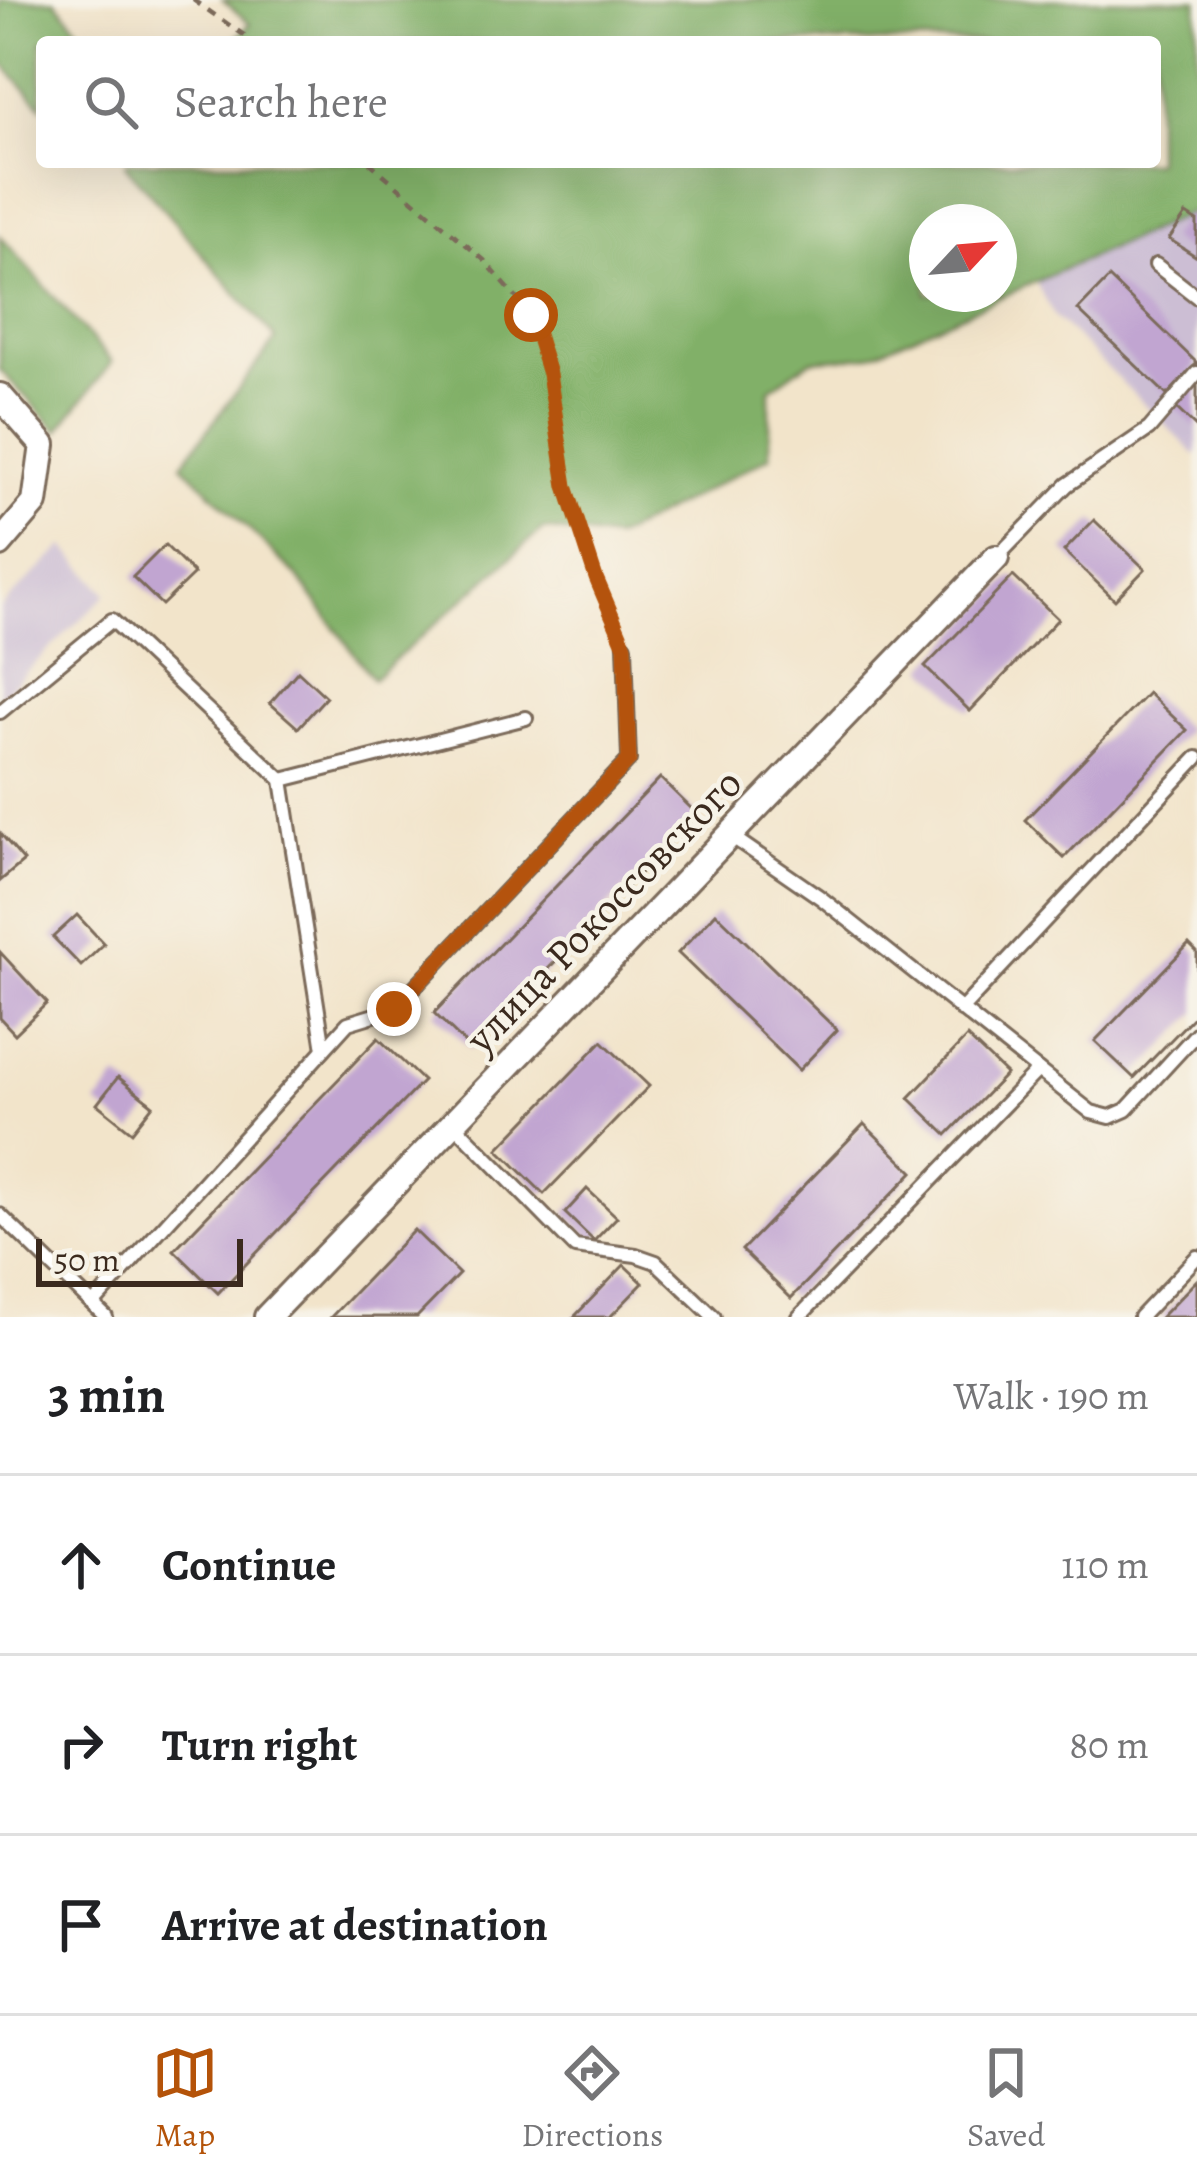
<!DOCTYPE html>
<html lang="en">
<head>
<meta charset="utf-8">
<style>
	:root { --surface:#fff; --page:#f2f2f2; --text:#202124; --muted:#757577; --line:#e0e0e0; --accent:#b45309 }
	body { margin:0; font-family:Alegreya,serif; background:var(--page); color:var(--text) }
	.compass { position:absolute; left:909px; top:204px; width:108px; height:108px; border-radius:50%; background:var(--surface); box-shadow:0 12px 48px #0002; rotate:64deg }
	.scale { position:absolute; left:36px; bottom:30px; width:207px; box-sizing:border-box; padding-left:12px; border:6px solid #3b2a1e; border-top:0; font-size:33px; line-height:42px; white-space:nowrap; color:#3b2a1e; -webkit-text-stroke:9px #f7f3e8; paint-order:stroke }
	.stop { position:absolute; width:36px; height:36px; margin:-27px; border:9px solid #b45309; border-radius:50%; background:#fff }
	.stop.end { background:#b45309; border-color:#fff; box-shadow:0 3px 12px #0008 }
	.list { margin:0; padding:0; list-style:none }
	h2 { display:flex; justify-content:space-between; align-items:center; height:156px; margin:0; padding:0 48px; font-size:51px }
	h2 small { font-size:39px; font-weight:400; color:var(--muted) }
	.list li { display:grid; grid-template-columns:78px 1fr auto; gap:36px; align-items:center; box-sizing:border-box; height:180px; padding:0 48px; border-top:3px solid var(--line) }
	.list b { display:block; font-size:45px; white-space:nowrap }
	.list em { font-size:39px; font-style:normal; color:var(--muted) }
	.icon { flex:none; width:66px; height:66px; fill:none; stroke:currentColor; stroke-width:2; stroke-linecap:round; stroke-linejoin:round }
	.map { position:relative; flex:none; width:1197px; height:1317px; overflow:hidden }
	.search { position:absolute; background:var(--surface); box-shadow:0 12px 48px #0002; left:36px; right:36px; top:36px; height:132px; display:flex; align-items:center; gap:30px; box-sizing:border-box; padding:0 42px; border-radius:12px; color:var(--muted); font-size:45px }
	.sheet { height:696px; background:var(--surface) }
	nav { display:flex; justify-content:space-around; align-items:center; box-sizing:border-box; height:168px; border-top:3px solid var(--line); background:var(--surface); font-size:33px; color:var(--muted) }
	nav a { display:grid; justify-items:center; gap:6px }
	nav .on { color:var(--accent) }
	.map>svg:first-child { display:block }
</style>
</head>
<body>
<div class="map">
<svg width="1197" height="1317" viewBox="0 0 1197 1317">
	<rect width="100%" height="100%" fill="#f7f3e8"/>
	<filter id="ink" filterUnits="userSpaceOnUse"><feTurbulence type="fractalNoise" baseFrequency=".00833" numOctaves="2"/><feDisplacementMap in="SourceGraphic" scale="24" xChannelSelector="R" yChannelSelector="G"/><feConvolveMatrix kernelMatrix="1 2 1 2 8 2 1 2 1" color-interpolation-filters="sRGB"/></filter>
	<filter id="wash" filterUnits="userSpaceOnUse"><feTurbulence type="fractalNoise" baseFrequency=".004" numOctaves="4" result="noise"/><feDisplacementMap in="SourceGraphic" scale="48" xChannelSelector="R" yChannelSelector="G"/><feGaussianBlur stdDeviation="2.7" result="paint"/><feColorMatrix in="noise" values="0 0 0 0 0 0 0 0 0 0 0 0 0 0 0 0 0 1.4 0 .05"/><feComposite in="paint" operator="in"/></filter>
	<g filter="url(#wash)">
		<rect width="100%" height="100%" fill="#f2e4ca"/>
		<!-- industrial -->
		<g fill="#ccbed4">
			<polygon points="1197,210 1197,456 1054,316 1035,281"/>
			<polygon points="64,546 107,594 0,697 0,608"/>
		</g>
		<!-- forest -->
		<g fill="#81b068" stroke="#5e6d43" stroke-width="3" fill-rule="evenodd">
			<polygon points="0,0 55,0 90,42 42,42 42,107 0,61"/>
			<path d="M223,0H1197V210L868,356L811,360L770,389V456L614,539L543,529L373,679L298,577L182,464L276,339L125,165L127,162H1155V42H232L250,24ZM999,222V294H927V222Z"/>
			<polygon points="0,236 112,362 58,431 0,370"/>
		</g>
		<g id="blocks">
			<!-- building -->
			<g fill="#c1a5d1">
				<polygon points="1186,214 1197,221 1197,257 1169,239"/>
				<polygon points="1109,278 1197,363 1167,395 1078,310"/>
				<polygon points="1197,378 1197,428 1172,404"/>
				<polygon points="1094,520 1145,569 1115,600 1064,551"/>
				<polygon points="165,545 194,574 162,605 133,577"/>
				<polygon points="1013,576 1058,619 970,711 925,667"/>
				<polygon points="298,671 326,697 298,728 270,703"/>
				<polygon points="1148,693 1187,730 1064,858 1025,820"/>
				<polygon points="660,778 697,814 471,1049 434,1013"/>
				<polygon points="0,833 24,861 0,881"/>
				<polygon points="716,913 837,1030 799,1070 678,953"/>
				<polygon points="77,915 104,944 81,966 53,937"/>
				<polygon points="1189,944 1197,952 1197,1013 1134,1078 1095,1041"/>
				<polygon points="0,952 47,1003 15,1034 0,1018"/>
				<polygon points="967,1037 1006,1074 947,1135 909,1098"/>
				<polygon points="378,1038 423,1081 218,1293 174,1250"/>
				<polygon points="602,1041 649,1086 544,1194 498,1149"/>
				<polygon points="118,1077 153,1105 132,1132 97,1104"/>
				<polygon points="864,1124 913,1172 791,1298 742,1250"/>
				<polygon points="587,1189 617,1217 594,1241 565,1213"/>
				<polygon points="414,1230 459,1274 417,1317 331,1317"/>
				<polygon points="624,1265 643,1283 610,1317 574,1317"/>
				<polygon points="1197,1280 1197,1317 1161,1317"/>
			</g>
		</g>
	</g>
	<g filter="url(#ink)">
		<use href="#blocks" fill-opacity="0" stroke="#7b6b5a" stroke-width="3"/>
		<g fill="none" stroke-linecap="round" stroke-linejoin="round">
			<!-- service casing -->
			<g stroke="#7b6b5a" stroke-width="18">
				<g id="service">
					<polyline points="1156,265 1197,297"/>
					<polyline points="996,558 1067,485 1149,429 1197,373"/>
					<polyline points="0,712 112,620 282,780 324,1049"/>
					<polyline points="282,780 526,718"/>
					<polyline points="731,836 821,898 1091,1112 1110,1117 1126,1110 1197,1033"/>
					<polyline points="961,1010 1197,758"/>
					<polyline points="454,1124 575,1247 636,1255 656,1262 714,1317"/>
					<polyline points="0,1215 106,1317"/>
					<polyline points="93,1304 348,1023 394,1009 629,760 625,646"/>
					<polyline points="799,1317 1038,1070"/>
					<polyline points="1140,1317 1197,1257"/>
				</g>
			</g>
			<!-- minor casing -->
			<g stroke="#7b6b5a" stroke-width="30">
				<g id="minor">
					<polyline points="0,396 43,445 35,503 0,544"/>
					<polyline points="267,1317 996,558"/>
				</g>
			</g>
			<!-- path -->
			<g stroke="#7b6b5a" stroke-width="4.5" stroke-dasharray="9 9" stroke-linecap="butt">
				<polyline points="193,0 254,42"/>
				<polyline points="369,162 484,260 531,315 549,374 566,486 618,630"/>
			</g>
			<!-- service -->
			<use href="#service" stroke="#fff" stroke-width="12"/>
			<!-- minor -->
			<use href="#minor" stroke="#fff" stroke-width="24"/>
		</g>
	</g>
	<g fill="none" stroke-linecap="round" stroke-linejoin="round" filter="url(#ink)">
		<!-- route -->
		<polyline stroke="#b45309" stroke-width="15" points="394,1009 629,760 625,646 596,578 566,486 549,374 531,315"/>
	</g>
	<g text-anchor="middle" stroke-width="9" stroke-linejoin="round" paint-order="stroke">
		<!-- street labels -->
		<g font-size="42" fill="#3b2a1e" stroke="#f7f3e8">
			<text transform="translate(603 910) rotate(-46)" y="15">улица Рокоссовского</text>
		</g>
	</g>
</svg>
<svg class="compass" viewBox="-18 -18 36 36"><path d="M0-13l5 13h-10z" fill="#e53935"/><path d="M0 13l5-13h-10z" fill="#757577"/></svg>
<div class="scale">50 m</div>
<div class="stop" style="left:531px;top:315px"></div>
<div class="stop end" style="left:394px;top:1009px"></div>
<div class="search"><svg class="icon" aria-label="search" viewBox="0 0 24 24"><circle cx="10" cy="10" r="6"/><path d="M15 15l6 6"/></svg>Search here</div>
</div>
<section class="sheet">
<h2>3 min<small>Walk · 190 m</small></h2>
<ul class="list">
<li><svg class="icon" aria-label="ahead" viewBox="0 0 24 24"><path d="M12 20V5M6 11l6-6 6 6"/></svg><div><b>Continue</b></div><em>110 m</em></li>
<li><svg class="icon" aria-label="right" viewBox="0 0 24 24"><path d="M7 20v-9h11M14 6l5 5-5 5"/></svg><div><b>Turn right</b></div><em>80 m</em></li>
<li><svg class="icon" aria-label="arrive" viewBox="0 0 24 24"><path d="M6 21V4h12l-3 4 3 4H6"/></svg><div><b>Arrive at destination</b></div></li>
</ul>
</section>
<nav>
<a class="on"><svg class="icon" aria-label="map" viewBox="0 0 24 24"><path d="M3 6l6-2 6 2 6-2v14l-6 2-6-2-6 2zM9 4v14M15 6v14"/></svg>Map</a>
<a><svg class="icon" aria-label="directions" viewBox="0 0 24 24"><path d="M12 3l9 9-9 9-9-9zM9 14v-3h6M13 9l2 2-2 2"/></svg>Directions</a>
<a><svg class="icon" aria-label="saved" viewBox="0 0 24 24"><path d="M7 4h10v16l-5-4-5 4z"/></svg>Saved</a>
</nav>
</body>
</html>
